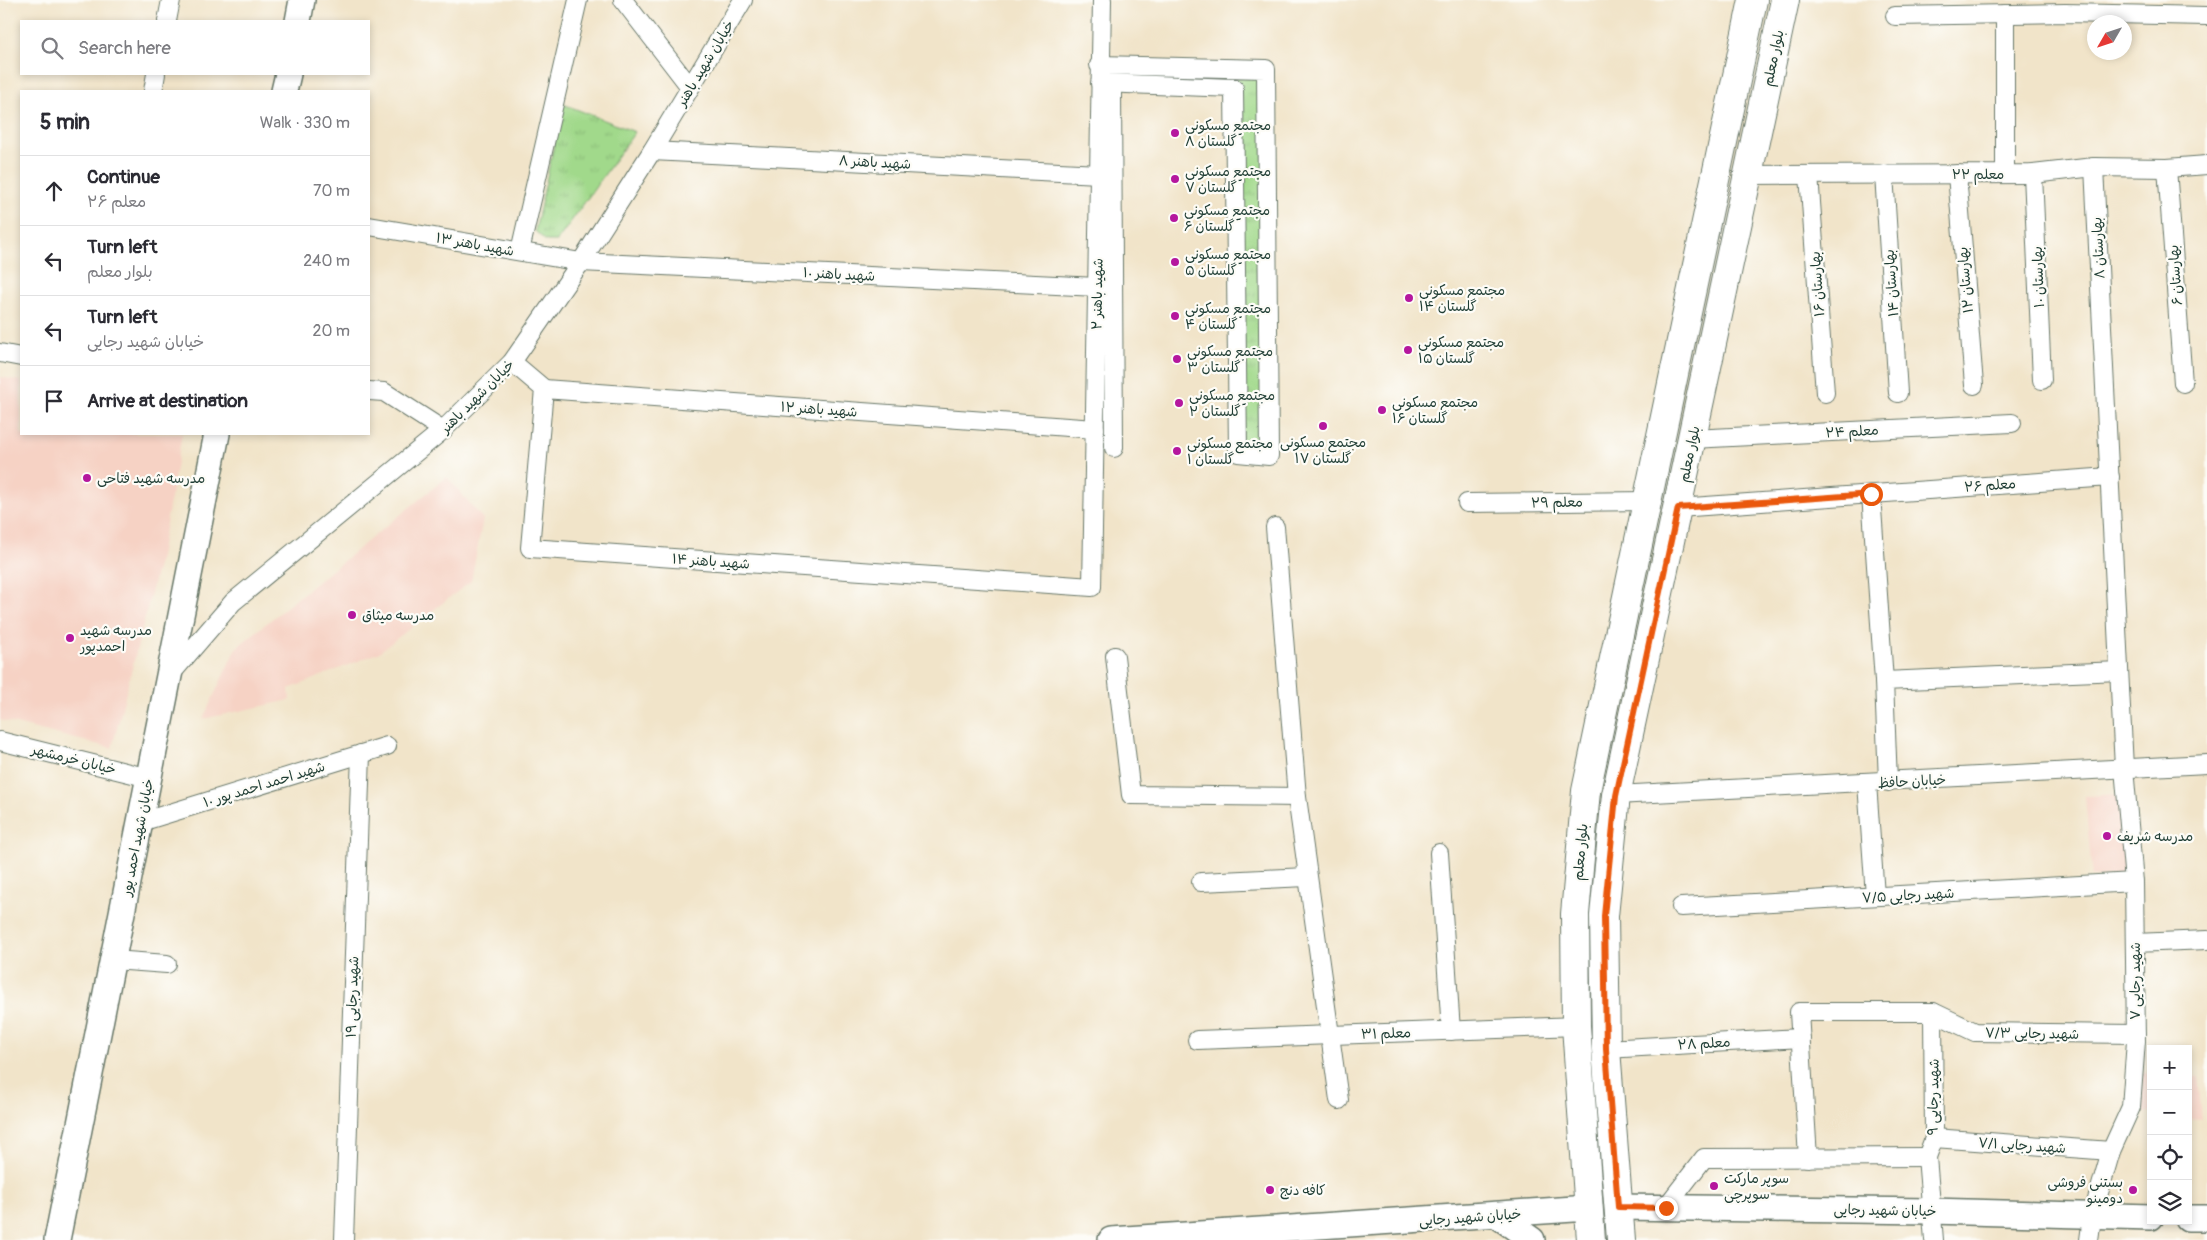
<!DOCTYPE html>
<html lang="en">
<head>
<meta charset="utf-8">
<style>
	:root { --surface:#fff; --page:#f2f2f3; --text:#2b2b33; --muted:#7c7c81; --line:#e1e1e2 }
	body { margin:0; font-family:Pangolin,"Playpen Sans Arabic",sans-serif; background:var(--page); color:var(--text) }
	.controls { position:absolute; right:15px; bottom:15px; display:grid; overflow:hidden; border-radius:0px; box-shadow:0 2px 8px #0003 }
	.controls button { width:45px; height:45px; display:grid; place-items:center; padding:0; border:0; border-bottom:1px solid var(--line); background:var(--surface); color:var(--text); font:25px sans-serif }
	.compass { position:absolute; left:2087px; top:15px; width:45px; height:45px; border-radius:50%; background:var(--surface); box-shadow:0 2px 8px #0003; rotate:231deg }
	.stop { position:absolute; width:15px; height:15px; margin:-11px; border:4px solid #ea580c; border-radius:50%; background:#fff }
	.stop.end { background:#ea580c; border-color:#fff; box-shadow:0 1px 5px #0008 }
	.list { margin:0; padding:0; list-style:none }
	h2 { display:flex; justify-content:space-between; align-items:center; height:65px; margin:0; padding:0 20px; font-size:21px }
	h2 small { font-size:16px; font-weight:400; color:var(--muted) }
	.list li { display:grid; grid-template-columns:32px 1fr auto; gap:15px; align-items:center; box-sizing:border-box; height:70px; padding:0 20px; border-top:1px solid var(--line) }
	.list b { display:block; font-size:19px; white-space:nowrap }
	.list p { margin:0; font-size:16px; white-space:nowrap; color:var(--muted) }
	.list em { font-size:16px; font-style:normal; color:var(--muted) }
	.icon { flex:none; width:28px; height:28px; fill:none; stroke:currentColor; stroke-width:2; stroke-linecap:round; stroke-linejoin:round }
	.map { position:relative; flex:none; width:2207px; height:1240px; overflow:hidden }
	.search { position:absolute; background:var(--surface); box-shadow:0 2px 8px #0003; left:20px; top:20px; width:350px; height:55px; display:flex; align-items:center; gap:12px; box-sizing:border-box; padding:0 18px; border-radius:0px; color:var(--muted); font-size:19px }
	.panel { position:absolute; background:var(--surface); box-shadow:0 2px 8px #0003; left:20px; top:90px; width:350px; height:345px; border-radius:0px }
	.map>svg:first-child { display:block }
</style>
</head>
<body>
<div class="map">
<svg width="2207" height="1240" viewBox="0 0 2207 1240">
	<defs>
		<pattern id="grass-tufts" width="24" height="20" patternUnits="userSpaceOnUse" patternTransform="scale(1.25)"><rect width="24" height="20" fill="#a1d98b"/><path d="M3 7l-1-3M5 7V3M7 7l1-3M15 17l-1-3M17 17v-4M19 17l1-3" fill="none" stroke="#8abb79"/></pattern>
	</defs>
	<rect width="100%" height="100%" fill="#fdfcf7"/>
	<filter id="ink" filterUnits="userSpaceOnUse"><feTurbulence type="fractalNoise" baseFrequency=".02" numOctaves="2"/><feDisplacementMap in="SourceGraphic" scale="10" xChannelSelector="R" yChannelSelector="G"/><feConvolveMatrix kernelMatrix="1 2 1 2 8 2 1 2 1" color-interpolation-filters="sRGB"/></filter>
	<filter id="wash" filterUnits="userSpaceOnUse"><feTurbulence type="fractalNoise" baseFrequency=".0096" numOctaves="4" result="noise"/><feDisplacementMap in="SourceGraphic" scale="20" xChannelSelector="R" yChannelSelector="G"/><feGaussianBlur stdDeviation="1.12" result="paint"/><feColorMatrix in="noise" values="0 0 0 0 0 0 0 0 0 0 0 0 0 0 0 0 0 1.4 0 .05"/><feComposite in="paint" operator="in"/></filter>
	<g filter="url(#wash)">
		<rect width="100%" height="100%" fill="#f1e4c9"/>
		<!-- built -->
		<g fill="#f6d2c4">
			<polygon points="0,377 21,381 21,434 182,434 160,557 112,748 0,720"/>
			<polygon points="447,477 483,519 471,581 378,653 289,689 290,700 203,719 236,648"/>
			<polygon points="2123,794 2127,876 2092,877 2085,796"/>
			<polygon points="2142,1073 2151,1073 2151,1113 2140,1112"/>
			<polygon points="2188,1076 2198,1077 2202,1119 2188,1118"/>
		</g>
		<!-- grass -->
		<g fill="url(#grass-tufts)" stroke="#608b60">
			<polygon points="1236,71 1264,72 1266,453 1240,451"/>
			<polygon points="563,104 635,132 557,241 546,241 535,231"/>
		</g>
	</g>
	<g filter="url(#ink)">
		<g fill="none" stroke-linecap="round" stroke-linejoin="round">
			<!-- street casing -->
			<g stroke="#687768" stroke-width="20">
				<g id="street">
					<polyline points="623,0 690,87"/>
					<polyline points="1895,16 2065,13 2207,16"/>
					<polyline points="167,21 171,0"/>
					<polyline points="1099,65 1266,69 1269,456 1238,453 1234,88 1100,83"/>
					<polyline points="1112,88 1114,448"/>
					<polyline points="153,91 156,74"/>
					<polyline points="652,151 1099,174"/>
					<polyline points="2167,168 2183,383"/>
					<polyline points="1884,174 1898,393"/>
					<polyline points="1957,174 1974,385"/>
					<polyline points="2005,174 2005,14"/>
					<polyline points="2033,174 2042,380"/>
					<polyline points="1748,175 2033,174 2094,167 2167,168 2207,165"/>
					<polyline points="1809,175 1825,393"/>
					<polyline points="369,226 581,262 1097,287"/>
					<polyline points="520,251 578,0"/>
					<polyline points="0,353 21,357"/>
					<polyline points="512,362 544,389 530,548 1092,587 1102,0"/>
					<polyline points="544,389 1095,429"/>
					<polyline points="369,391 384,392 443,430"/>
					<polyline points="1692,439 2012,423"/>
					<polyline points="1871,494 1884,681"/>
					<polyline points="1467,503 1648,501"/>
					<polyline points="1678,508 2110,477"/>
					<polyline points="1275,527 1297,797 1339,1100"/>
					<polyline points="1115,656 1131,795 1297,797"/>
					<polyline points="171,674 233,602 443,430 512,362 581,262 652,151 743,0"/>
					<polyline points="0,741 149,778"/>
					<polyline points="1888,782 1884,681 2119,671"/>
					<polyline points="1867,783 1875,896"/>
					<polyline points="1616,795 2207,764"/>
					<polyline points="141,822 387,746"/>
					<polyline points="1439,853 1451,1031"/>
					<polyline points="1201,882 1307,877"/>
					<polyline points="1681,907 2134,882"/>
					<polyline points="2135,943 2207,940"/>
					<polyline points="113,960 167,964"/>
					<polyline points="1933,1012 1934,1138 1927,1157 1934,1240"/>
					<polyline points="1197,1040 1576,1026"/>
					<polyline points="1606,1049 1801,1038"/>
					<polyline points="1934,1138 2111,1151"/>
					<polyline points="1808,1158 1799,1012 1933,1012 1975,1032 2136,1034"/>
					<polyline points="1666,1207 1704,1158 1927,1157"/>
					<polyline points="344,1240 361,754"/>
					<polyline points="2089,1240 2092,1217 2111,1151 2131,1107 2136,1041 2134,882 2124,768 2094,167"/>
				</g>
			</g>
			<!-- secondary casing -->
			<g stroke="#687768" stroke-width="28">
				<g id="secondary">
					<polyline points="298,21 302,0"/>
					<polyline points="284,91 288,74"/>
					<polyline points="1618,1207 1931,1211 2151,1217"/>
					<polyline points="1497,1215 1532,1240"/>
					<polyline points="2188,1218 2207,1218"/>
					<polyline points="57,1240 217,434"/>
					<polyline points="1111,1240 1589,1208"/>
				</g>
			</g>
			<!-- primary casing -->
			<g stroke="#687768" stroke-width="30">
				<g id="primary">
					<polyline points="1591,1240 1576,1026 1575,914 1586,791 1753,0"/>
					<polyline points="1621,1240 1606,1049 1604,916 1616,795 1785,0"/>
				</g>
			</g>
			<!-- street -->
			<use href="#street" stroke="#fff" stroke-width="18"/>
			<!-- secondary -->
			<use href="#secondary" stroke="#fff" stroke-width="25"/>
			<!-- primary -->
			<use href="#primary" stroke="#fff" stroke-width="28"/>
		</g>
	</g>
	<g fill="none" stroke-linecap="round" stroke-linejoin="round" filter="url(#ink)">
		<!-- route -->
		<polyline stroke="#ea580c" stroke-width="6" points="1666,1208 1618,1207 1606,1049 1604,916 1616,796 1678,508 1871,494"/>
	</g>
	<!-- markers -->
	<g fill="#b5179e" stroke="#fdfcf7" stroke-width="2">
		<circle cx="1175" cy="133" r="5"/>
		<circle cx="1175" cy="179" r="5"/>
		<circle cx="1174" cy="218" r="5"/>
		<circle cx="1175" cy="262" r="5"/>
		<circle cx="1409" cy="298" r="5"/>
		<circle cx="1175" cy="316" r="5"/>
		<circle cx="1408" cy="350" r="5"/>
		<circle cx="1177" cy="359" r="5"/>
		<circle cx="1179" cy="403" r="5"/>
		<circle cx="1382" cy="410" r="5"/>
		<circle cx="1323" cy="426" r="5"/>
		<circle cx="1177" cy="451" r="5"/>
		<circle cx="87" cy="478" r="5"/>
		<circle cx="352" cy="615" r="5"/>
		<circle cx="70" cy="638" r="5"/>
		<circle cx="2107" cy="836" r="5"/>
		<circle cx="1714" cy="1186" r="5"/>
		<circle cx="1270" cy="1190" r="5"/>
		<circle cx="2133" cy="1190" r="5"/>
	</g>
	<g text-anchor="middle" stroke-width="4.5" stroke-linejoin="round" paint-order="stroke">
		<!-- street labels -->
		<g font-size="14" fill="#1f3d34" stroke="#fdfcf7">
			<text transform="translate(1773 58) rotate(-78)" y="5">بلوار معلم</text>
			<text transform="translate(705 63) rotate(-59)" y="5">خیابان شهید باهنر</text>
			<text transform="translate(875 162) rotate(3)" y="5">شهید باهنر ۸</text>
			<text x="1978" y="179">معلم ۲۲</text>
			<text transform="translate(475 244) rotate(10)" y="5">شهید باهنر ۱۳</text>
			<text transform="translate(2098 248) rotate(-93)" y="5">بهارستان ۸</text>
			<text transform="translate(839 274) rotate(3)" y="5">شهید باهنر ۱۰</text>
			<text transform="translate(2175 275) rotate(-94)" y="5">بهارستان ۶</text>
			<text transform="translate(2038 277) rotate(-92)" y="5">بهارستان ۱۰</text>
			<text transform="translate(1965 280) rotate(-95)" y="5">بهارستان ۱۲</text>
			<text transform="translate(1891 283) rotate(-94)" y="5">بهارستان ۱۴</text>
			<text transform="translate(1817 284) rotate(-94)" y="5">بهارستان ۱۶</text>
			<text transform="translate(1097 294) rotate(-89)" y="5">شهید باهنر ۲</text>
			<text transform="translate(477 396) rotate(-45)" y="5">خیابان شهید باهنر</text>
			<text transform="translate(819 409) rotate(4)" y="5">شهید باهنر ۱۲</text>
			<text transform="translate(1852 431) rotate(-3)" y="5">معلم ۲۴</text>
			<text transform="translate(1689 454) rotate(-78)" y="5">بلوار معلم</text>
			<text transform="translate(1990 485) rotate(-4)" y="5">معلم ۲۶</text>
			<text transform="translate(1557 502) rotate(-1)" y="5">معلم ۲۹</text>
			<text transform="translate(711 561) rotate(4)" y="5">شهید باهنر ۱۴</text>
			<text transform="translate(74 759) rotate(14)" y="5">خیابان خرمشهر</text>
			<text transform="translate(1912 781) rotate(-3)" y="5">خیابان حافظ</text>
			<text transform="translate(264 784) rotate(-17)" y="5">شهید احمد احمد پور ۱۰</text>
			<text transform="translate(137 837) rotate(-79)" y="5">خیابان شهید احمد پور</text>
			<text transform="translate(1580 852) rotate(-85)" y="5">بلوار معلم</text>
			<text transform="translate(1908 895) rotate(-3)" y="5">شهید رجایی ۷/۵</text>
			<text transform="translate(2135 981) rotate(-90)" y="5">شهید رجایی ۷</text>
			<text transform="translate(352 997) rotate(-88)" y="5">شهید رجایی ۱۹</text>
			<text transform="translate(1386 1033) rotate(-2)" y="5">معلم ۳۱</text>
			<text transform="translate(2032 1033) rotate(1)" y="5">شهید رجایی ۷/۳</text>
			<text transform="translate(1704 1043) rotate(-3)" y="5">معلم ۲۸</text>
			<text transform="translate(1933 1097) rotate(-89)" y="5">شهید رجایی ۹</text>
			<text transform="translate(2022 1145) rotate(4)" y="5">شهید رجایی ۷/۱</text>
			<text transform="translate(1885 1210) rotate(1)" y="5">خیابان شهید رجایی</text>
			<text transform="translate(1470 1217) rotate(-4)" y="5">خیابان شهید رجایی</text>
		</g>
		<!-- poi labels -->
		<g font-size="14" fill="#1f3d34" stroke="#fdfcf7" text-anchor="start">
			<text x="1185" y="130">مجتمع مسکونی<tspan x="1185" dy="16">گلستان ۸</tspan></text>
			<text x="1185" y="176">مجتمع مسکونی<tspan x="1185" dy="16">گلستان ۷</tspan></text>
			<text x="1184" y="215">مجتمع مسکونی<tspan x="1184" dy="16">گلستان ۶</tspan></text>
			<text x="1185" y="259">مجتمع مسکونی<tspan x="1185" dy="16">گلستان ۵</tspan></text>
			<text x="1419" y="295">مجتمع مسکونی<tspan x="1419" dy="16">گلستان ۱۴</tspan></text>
			<text x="1185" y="313">مجتمع مسکونی<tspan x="1185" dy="16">گلستان ۴</tspan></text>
			<text x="1418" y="347">مجتمع مسکونی<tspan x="1418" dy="16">گلستان ۱۵</tspan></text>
			<text x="1187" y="356">مجتمع مسکونی<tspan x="1187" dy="16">گلستان ۳</tspan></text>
			<text x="1189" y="400">مجتمع مسکونی<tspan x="1189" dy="16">گلستان ۲</tspan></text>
			<text x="1392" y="407">مجتمع مسکونی<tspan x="1392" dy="16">گلستان ۱۶</tspan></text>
			<text x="1323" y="447" text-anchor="middle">مجتمع مسکونی<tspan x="1323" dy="16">گلستان ۱۷</tspan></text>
			<text x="1187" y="448">مجتمع مسکونی<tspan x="1187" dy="16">گلستان ۱</tspan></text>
			<text x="97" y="483">مدرسه شهید فتاحی</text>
			<text x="362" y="620">مدرسه میثاق</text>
			<text x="80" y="635">مدرسه شهید<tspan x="80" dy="16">احمدپور</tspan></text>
			<text x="2117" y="841">مدرسه شریف</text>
			<text x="1724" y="1183">سوپر مارکت<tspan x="1724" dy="16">سوپرچی</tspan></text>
			<text x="2123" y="1187" text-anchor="end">بستنی فروشی<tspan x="2123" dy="16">دومینو</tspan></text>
			<text x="1280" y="1195">کافه دنج</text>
		</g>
	</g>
</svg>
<div class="controls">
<button>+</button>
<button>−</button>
<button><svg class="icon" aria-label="locate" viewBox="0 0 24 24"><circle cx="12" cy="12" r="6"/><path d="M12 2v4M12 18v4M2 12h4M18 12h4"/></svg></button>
<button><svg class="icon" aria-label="layers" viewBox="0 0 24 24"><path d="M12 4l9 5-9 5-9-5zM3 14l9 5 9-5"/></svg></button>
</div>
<svg class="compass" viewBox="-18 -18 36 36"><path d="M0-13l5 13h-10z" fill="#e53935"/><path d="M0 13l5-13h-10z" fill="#7c7c81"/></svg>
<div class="stop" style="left:1871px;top:494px"></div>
<div class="stop end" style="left:1666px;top:1208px"></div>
<div class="search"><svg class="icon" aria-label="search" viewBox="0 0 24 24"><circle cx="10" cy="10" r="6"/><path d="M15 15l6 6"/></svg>Search here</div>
<section class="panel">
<h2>5 min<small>Walk · 330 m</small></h2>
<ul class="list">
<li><svg class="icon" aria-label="ahead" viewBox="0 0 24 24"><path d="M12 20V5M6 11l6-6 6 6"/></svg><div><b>Continue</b><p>معلم ۲۶</p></div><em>70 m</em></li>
<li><svg class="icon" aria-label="left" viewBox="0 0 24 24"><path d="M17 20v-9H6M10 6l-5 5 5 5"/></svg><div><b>Turn left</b><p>بلوار معلم</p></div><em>240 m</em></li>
<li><svg class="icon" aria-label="left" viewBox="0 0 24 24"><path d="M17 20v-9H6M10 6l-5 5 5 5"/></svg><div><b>Turn left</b><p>خیابان شهید رجایی</p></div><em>20 m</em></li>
<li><svg class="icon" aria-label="arrive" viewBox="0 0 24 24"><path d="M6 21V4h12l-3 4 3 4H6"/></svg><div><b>Arrive at destination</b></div></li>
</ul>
</section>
</div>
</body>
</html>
